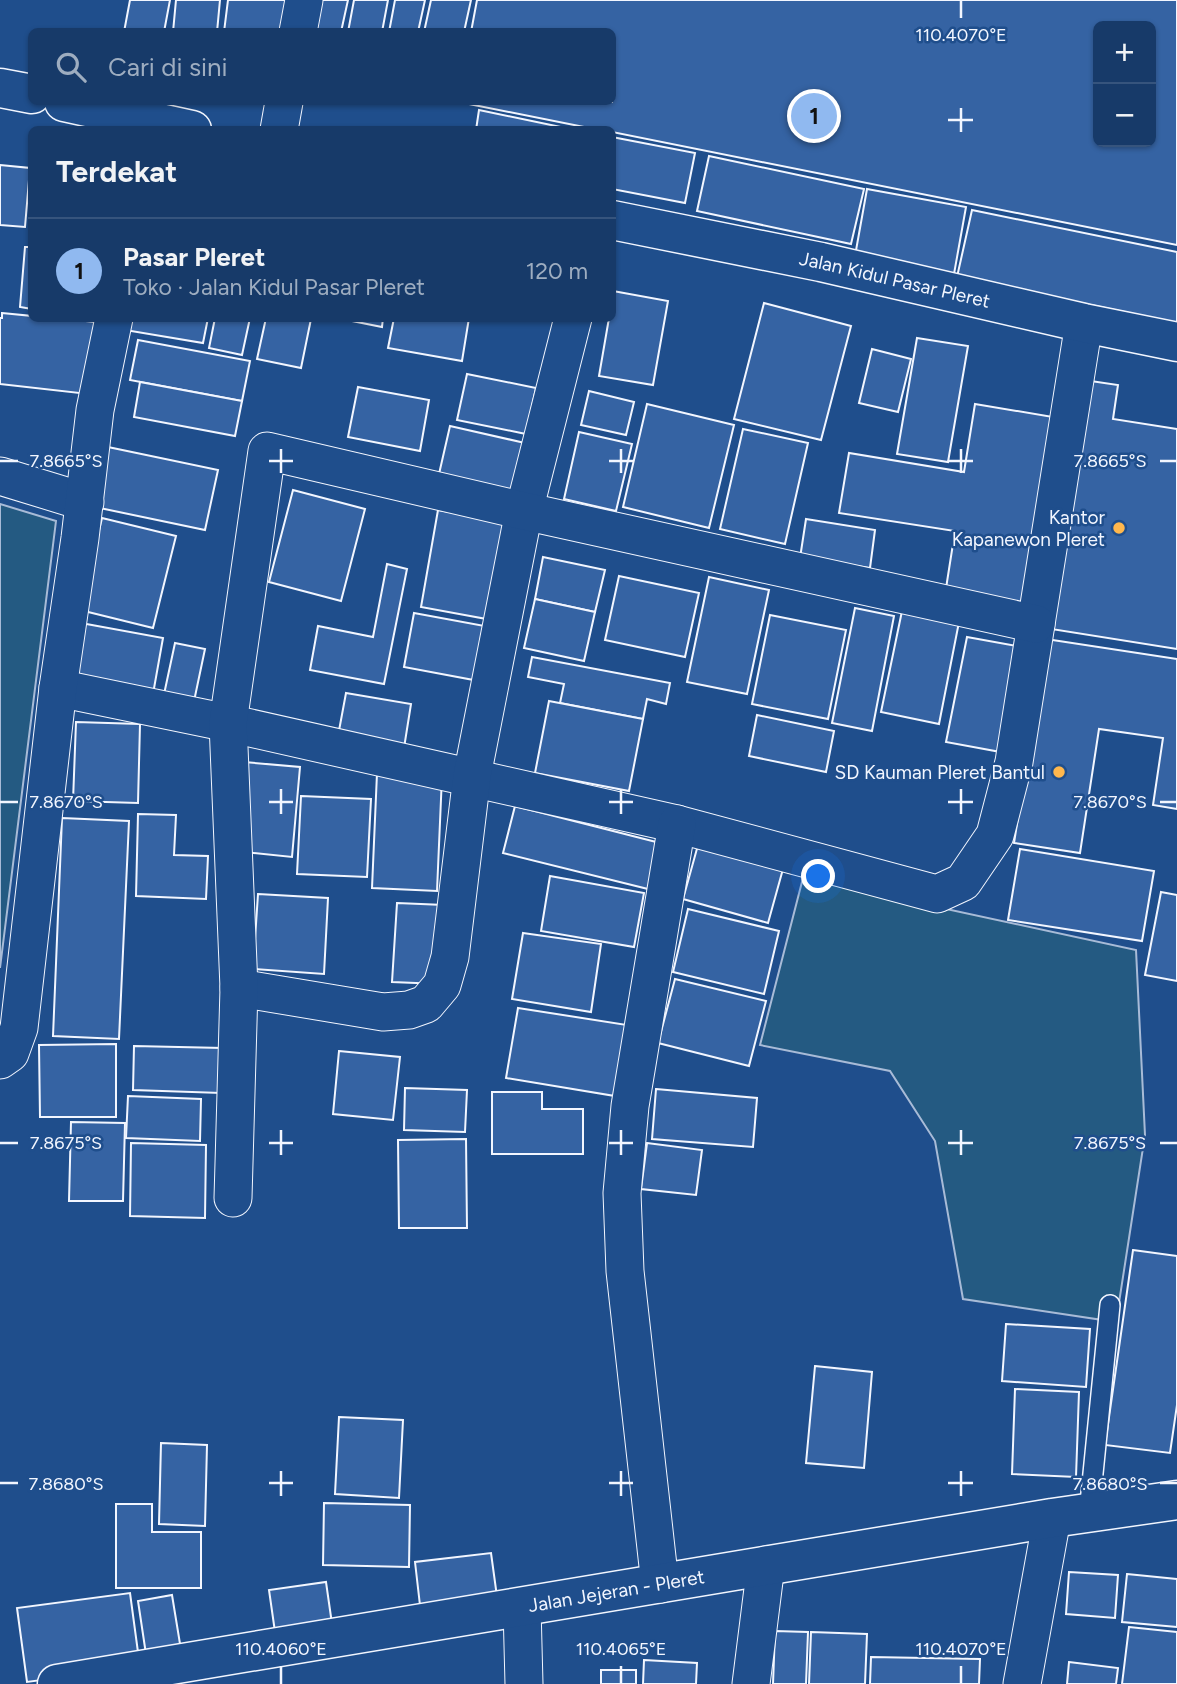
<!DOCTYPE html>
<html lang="id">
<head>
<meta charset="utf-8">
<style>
	:root { --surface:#173a69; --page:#244571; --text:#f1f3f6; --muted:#9eadc0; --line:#36547d; --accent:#90b9f0 }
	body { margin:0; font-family:Figtree,sans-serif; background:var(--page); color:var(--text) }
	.controls { position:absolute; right:21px; top:21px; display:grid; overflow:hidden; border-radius:10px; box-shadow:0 2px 5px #0004 }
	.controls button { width:63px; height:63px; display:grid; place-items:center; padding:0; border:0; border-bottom:2px solid var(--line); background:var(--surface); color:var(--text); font:35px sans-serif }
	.you { position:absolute; left:819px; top:877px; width:24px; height:24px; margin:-18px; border:5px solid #fff; border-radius:50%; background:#1a73e8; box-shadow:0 0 0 10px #1a73e833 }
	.badge { display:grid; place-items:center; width:46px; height:46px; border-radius:50%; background:var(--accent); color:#111; font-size:23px; font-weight:700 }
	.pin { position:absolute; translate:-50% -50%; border:4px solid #fff; box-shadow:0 2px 7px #0006 }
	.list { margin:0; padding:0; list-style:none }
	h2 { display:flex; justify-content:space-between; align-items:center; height:91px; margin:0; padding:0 28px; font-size:30px }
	h2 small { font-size:23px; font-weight:400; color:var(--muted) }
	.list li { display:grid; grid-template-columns:46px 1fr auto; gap:21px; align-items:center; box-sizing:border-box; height:105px; padding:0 28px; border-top:2px solid var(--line) }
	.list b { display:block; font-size:26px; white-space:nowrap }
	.list p { margin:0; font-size:23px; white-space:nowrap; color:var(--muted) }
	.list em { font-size:23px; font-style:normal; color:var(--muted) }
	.icon { flex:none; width:38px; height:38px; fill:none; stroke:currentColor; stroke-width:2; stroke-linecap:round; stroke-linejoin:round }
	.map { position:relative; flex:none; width:1177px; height:1684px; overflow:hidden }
	.search { position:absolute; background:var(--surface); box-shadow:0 2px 5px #0004; left:28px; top:28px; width:588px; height:77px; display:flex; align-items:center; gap:18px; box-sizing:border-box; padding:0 24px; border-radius:10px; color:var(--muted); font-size:26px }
	.panel { position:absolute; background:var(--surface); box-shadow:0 2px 5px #0004; left:28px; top:126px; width:588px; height:196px; border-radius:10px }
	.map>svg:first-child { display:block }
</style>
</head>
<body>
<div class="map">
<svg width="1177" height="1684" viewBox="0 0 1177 1684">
	<rect width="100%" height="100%" fill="#1f4e8c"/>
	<!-- green -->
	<g fill="#245a82" stroke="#a8bbd7" stroke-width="2">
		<polygon points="0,504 56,521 0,968"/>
		<polygon points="803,878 1136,950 1145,1135 1116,1322 963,1299 935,1141 890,1071 760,1045"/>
	</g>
	<!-- building -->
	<g fill="#3563a3" stroke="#f2f6ff" stroke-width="2" fill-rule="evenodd">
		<polygon points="130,0 170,0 164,32 124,32"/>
		<polygon points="176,0 220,0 217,32 173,32"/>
		<polygon points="228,0 296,0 292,32 224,32"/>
		<polygon points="312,0 348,0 341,32 306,32"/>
		<polygon points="354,0 388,0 382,32 348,32"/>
		<polygon points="395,0 425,0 418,32 389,32"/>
		<polygon points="431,0 471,0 464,32 424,32"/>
		<path d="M477,0H1177V245L612,132V130H599L459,102H612V32H471ZM1098,26H1151V142H1098Z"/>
		<polygon points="479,110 575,130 476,130"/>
		<polygon points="612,137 695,153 685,203 612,189"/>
		<polygon points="709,156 864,189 851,244 697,211"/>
		<polygon points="0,165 30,168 25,227 0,225"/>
		<polygon points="867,189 966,207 954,274 855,256"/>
		<polygon points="972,210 1177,252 1177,323 957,277"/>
		<polygon points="25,247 32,247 32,309 20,307"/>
		<polygon points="613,291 668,301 653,385 599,376 609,318 612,318"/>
		<polygon points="764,303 851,326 821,440 734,419"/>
		<polygon points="2,313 32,316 32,318 57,318 95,322 88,394 0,384 0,318 2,318"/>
		<polygon points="127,318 208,318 203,343 125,330"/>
		<polygon points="215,318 250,318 242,355 209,348"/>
		<polygon points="266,318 311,319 301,368 257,359"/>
		<polygon points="337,318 383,318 382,327"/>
		<polygon points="394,318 469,318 462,361 388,348"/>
		<polygon points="917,338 968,346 948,462 897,454"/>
		<polygon points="138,340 250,361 242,401 130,380"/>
		<polygon points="872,349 911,359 898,412 859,403"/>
		<polygon points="467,374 536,388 526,434 457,420"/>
		<polygon points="1084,380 1118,385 1113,419 1177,429 1177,649 1045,628"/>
		<polygon points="140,382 242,401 235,436 134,417"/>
		<polygon points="358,387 429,400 420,451 348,437"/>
		<polygon points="589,391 634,402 626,435 581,425"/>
		<polygon points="647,404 734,425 709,528 623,507"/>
		<polygon points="975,404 1053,417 1021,613 944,601 955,531 839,513 849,453 964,472"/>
		<polygon points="450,426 525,443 513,492 439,474"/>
		<polygon points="743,429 808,443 785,544 720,529"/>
		<polygon points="579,432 632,444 616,511 564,499"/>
		<polygon points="108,447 218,470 205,530 95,507"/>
		<polygon points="293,490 365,509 341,601 269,582"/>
		<polygon points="438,510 509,522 492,620 421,607"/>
		<polygon points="102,518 176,536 153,628 80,610"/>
		<polygon points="806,519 875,530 870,568 800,558"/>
		<polygon points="543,557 605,570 595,612 535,599"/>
		<polygon points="387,564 407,569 384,684 310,670 318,626 373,637"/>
		<polygon points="619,576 699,593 685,657 605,640"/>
		<polygon points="709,577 769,590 747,694 687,682"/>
		<polygon points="535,599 595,612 584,661 524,648"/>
		<polygon points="855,608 894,616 872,731 832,723"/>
		<polygon points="902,611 959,622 939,724 881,712"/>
		<polygon points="414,613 490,627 479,681 404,667"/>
		<polygon points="770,615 846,630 828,719 752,704"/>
		<polygon points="81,623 163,638 153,694 70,679"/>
		<polygon points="967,637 1027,648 1006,753 946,742"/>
		<polygon points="1046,639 1177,659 1177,809 1153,805 1163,738 1099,729 1080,853 1014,843"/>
		<polygon points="175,643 205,649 193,706 163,699"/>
		<polygon points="532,657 670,683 666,704 647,699 643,719 560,703 564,684 528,677"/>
		<polygon points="346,693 411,704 404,748 338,736"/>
		<polygon points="549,701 643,719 629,791 535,773"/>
		<polygon points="757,715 834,731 826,772 749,756"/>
		<polygon points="76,722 140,724 138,803 73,801"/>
		<polygon points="244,762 300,767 292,857 235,851"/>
		<polygon points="377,773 442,776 437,891 372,888"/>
		<polygon points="301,796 371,799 367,877 297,874"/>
		<polygon points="515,806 664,844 652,890 503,853"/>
		<polygon points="138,814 176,815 174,855 208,856 206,899 136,896"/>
		<polygon points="62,818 129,821 119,1039 53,1036"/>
		<polygon points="698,845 783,869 768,923 683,899"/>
		<polygon points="1020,849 1154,871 1142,941 1008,920"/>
		<polygon points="550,876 644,893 634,947 541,931"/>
		<polygon points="1161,892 1177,895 1177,981 1145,975"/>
		<polygon points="258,894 328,898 324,974 253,969"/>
		<polygon points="397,903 444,905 440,984 392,982"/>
		<polygon points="688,909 779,931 764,994 673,972"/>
		<polygon points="523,933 601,944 591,1012 512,999"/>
		<polygon points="675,979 766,1001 749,1066 658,1043"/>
		<polygon points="518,1008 627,1025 615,1096 506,1078"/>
		<polygon points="116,1044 116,1117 40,1117 39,1045"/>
		<polygon points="134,1046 223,1048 221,1093 133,1090"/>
		<polygon points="339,1051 400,1057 393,1120 333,1114"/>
		<polygon points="405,1088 467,1090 465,1132 404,1130"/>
		<polygon points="656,1089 757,1098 753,1147 652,1139"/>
		<polygon points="492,1092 542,1092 542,1109 583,1109 583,1154 492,1154"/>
		<polygon points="128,1096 201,1099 200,1141 126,1138"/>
		<polygon points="71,1122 125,1123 123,1201 69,1201"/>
		<polygon points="466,1139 467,1228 399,1228 398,1140"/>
		<polygon points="131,1143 206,1145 205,1218 130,1216"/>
		<polygon points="647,1143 702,1150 696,1195 641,1189"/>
		<polygon points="1133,1250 1177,1256 1177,1405 1170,1453 1105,1445"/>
		<polygon points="1006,1324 1090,1329 1086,1387 1002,1381"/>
		<polygon points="815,1366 872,1372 864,1468 806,1463"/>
		<polygon points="1015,1389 1079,1392 1076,1477 1012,1474"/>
		<polygon points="339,1417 403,1420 399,1498 335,1494"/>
		<polygon points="161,1443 207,1445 205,1526 159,1524"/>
		<polygon points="324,1503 410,1505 409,1567 323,1565"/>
		<polygon points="116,1504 152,1504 152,1532 201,1532 201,1588 116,1588"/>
		<polygon points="491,1553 498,1604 421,1614 415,1562"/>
		<polygon points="1069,1572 1118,1575 1115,1618 1066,1614"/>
		<polygon points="1127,1574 1177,1579 1177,1627 1122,1622"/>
		<polygon points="326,1582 333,1631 276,1639 269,1590"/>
		<polygon points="130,1593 140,1667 27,1682 17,1608"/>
		<polygon points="172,1595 182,1656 147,1661 138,1601"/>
		<polygon points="1129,1627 1177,1632 1177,1684 1122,1684"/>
		<polygon points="775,1631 808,1632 806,1684 773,1684"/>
		<polygon points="811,1632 867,1634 865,1684 809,1684"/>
		<polygon points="871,1657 980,1659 979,1684 870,1684"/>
		<polygon points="644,1660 697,1663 696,1684 643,1684"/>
		<polygon points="1069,1662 1118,1668 1116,1684 1067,1684"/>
		<rect x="601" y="1670" width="35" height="14"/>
	</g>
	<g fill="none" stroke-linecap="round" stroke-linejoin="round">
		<!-- lane casing -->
		<g stroke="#f2f6ff" stroke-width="22">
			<polyline id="lane" points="1089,1513 1110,1305"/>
		</g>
		<!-- street casing -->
		<g stroke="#f2f6ff" stroke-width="39">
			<g id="street">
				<polyline points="298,32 304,0"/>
				<polyline points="279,130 284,102"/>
				<polyline points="0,476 85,502"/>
				<polyline points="58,688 228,723 677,824 937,894 963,882 995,835 1014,762 1084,323"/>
				<polyline points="239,988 383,1012 409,1010 426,1004 442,985 450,957 472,776 524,511 573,318"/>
				<polyline points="0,1060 10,1053 19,1028 58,688 80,538 95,410 114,318"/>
				<polyline points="233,1198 239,988 228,723 267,451 524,511 1036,624"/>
				<polyline points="660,1584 625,1271 622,1193 630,1106 677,824"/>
				<polyline points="522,1607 524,1684"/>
				<polyline points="751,1684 766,1565"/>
				<polyline points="1022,1684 1052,1518"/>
			</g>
		</g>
		<!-- secondary casing -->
		<g stroke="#f2f6ff" stroke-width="41">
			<g id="secondary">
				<polyline points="0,88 32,94"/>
				<polyline points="64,102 192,130"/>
				<path id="s1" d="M612,220L821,262L1084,323L1177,342"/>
				<path id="s2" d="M57,1684L1052,1518L1177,1500"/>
			</g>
		</g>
		<!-- lane -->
		<use href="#lane" stroke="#1f4e8c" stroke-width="19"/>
		<!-- street -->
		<use href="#street" stroke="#1f4e8c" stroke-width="37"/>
		<!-- secondary -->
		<use href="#secondary" stroke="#1f4e8c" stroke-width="38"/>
	</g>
	<!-- ticks -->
	<path fill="none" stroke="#f2f6ff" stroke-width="2.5" d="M961,0V18M961,108V132M948,120H973M281,449V473M621,449V473M961,449V473M0,461H18M269,461H293M609,461H633M948,461H973M1160,461H1177M281,789V814M621,789V814M961,789V814M0,802H18M269,802H293M609,802H633M948,802H973M1160,802H1177M281,1130V1155M621,1130V1155M961,1130V1155M0,1143H18M269,1143H293M609,1143H633M948,1143H973M1160,1143H1177M281,1471V1496M621,1471V1496M961,1471V1496M0,1483H18M269,1483H293M609,1483H633M948,1483H973M1160,1483H1177M281,1666V1684M621,1666V1684M961,1666V1684"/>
	<!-- markers -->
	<g fill="#ffb74d" stroke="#1f4e8c" stroke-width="2.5">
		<circle cx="1119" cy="528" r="7"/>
		<circle cx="1059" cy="772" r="7"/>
	</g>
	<g text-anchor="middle" stroke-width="5" stroke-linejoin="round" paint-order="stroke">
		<!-- street labels -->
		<g font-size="19" fill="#f2f6ff" stroke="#1f4e8c">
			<text dy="7" stroke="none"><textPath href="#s1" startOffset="289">Jalan Kidul Pasar Pleret</textPath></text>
			<text dy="7" stroke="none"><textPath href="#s2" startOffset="567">Jalan Jejeran - Pleret</textPath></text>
		</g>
		<!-- poi labels -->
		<g font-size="19" fill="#f2f6ff" stroke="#1f4e8c" text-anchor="end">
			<text x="1105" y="524">Kantor<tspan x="1105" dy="22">Kapanewon Pleret</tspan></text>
			<text x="1045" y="779">SD Kauman Pleret Bantul</text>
		</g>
	</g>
	<g font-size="18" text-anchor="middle" fill="#f2f6ff" stroke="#1f4e8c" stroke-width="5" stroke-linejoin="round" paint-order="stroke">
		<text x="961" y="41">110.4070°E</text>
		<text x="66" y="467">7.8665°S</text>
		<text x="1110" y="467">7.8665°S</text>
		<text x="66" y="808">7.8670°S</text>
		<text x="1110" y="808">7.8670°S</text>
		<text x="66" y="1149">7.8675°S</text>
		<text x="1110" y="1149">7.8675°S</text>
		<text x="66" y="1490">7.8680°S</text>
		<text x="1110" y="1490">7.8680°S</text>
		<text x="281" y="1655">110.4060°E</text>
		<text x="621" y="1655">110.4065°E</text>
		<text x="961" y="1655">110.4070°E</text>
	</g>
</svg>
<div class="controls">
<button>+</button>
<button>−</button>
</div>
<div class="you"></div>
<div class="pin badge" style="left:814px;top:116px">1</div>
<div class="search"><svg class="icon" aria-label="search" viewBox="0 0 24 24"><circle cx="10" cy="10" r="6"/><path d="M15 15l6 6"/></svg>Cari di sini</div>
<section class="panel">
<h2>Terdekat<small></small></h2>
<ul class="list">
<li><span class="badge">1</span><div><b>Pasar Pleret</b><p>Toko · Jalan Kidul Pasar Pleret</p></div><em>120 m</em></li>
</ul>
</section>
</div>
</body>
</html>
